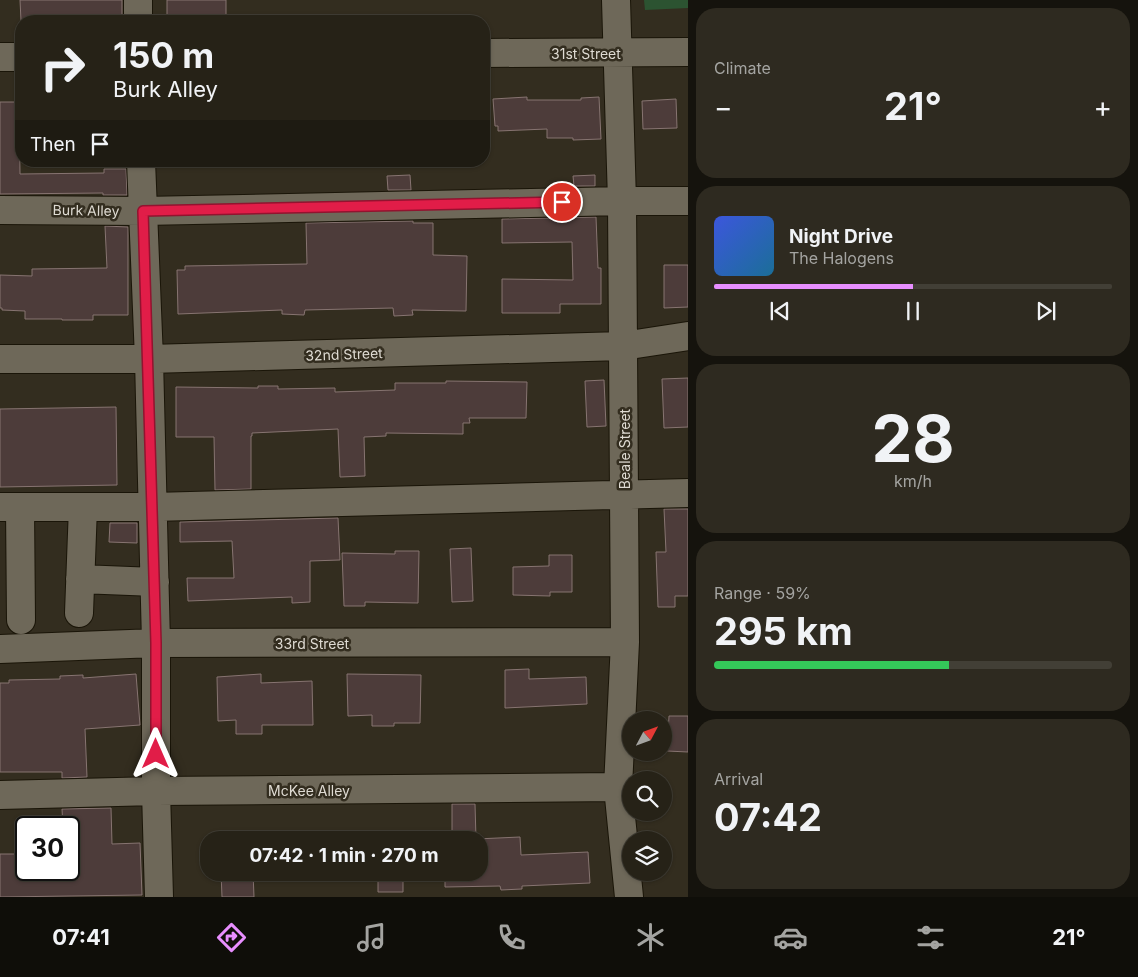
<!DOCTYPE html>
<html lang="en">
<head>
<meta charset="utf-8">
<style>
  body { margin:0; font-family:Inter,sans-serif; background:#2e2a20; color:#f1f3f6; height:100vh; display:flex; flex-direction:column; font-size:19px; white-space:nowrap }
  * { box-sizing:border-box; margin:0 }
  p { font-size:16px; color:#a4a4a1 }
  .icon { flex:none; width:28px; height:28px; fill:none; stroke:currentColor; stroke-width:2; stroke-linecap:round; stroke-linejoin:round }
  .map { position:relative; flex:1; overflow:hidden }
  .drawer { display:flex; flex-direction:column; gap:8px; padding:8px; background:#15130d; width:450px }
  .drawer>* { flex:none }
  .hud { position:absolute; left:15px; top:15px; width:475px; height:152px; border-radius:20px; box-shadow:0 1px 4px #0004,0 0 0 1px #423f36; background:#262217; color:#f1f3f6; overflow:hidden }
  .needle { width:32px; rotate:49deg }
  .fabs { position:absolute; left:622px; top:711px; display:grid; gap:10px }
  .fabs a { display:grid; place-items:center; width:50px; height:50px; border-radius:50%; background:#262217; box-shadow:0 1px 4px #0004,0 0 0 1px #423f36; font-size:25px }
  .speed { position:absolute; left:15px; top:816px; display:flex; gap:10px; font-size:25px; font-weight:700; text-align:center }
  .speed>* { display:grid; place-content:center; width:65px; height:65px; border-radius:50%; background:#262217; box-shadow:0 1px 4px #0004,0 0 0 1px #423f36; line-height:1 }
  .speed .limit { border:2px solid #111; border-radius:8px; background:#fff; color:#111 }
  .pin { position:absolute; display:grid; place-items:center; width:42px; height:42px; color:#fff; margin:-21px; border:2px solid #fff; border-radius:50%; box-shadow:0 1px 5px #0007 }
  .me { position:absolute; width:55px; margin:-28px; rotate:0deg; stroke-linejoin:round; filter:drop-shadow(0 0 4px #0008) }
  .turn { display:flex; align-items:center; gap:18px; height:105px; padding:0 15px; font-size:22px }
  .turn .icon { width:65px; height:65px; stroke-width:2.5 }
  .turn b { display:block; font-size:35px; line-height:42px }
  .then { display:flex; align-items:center; height:48px; padding:0 15px; background:#0003; gap:10px; font-size:19px }
  .big { font-size:38px; font-weight:700; line-height:1.1 }
  .drawer .tile { flex:1; display:flex; flex-direction:column; justify-content:center; gap:8px; min-width:0; padding:0 18px; border-radius:20px; background:#2e2a20 }
  .drawer .dial { align-items:center; gap:0 }
  .dial b { font-size:65px; line-height:1 }
  .song { display:flex; align-items:center; gap:15px }
  .cover { width:60px; height:60px; border-radius:8px; background:linear-gradient(135deg,hsl(230 70% 55%),hsl(200 70% 35%)) }
  .played { height:5px; border-radius:2px; background:linear-gradient(90deg,#e88eff 50%,#423f36 50%) }
  .keys { display:flex; justify-content:space-around; direction:ltr }
  .heat { display:flex; justify-content:space-between; align-items:center; font-size:28px; direction:ltr }
  .charge { height:8px; border-radius:4px; background:linear-gradient(90deg,#34c759 59%,#423f36 0) }
  .trip { position:absolute; left:200px; top:831px; width:288px; height:50px; border-radius:20px; background:#262217; box-shadow:0 1px 4px #0004,0 0 0 1px #423f36; font-weight:700; line-height:50px; text-align:center }
  .tab-bar { display:flex; height:80px; justify-content:space-around; align-items:center; background:#0f0e09; color:#a4a4a1 }
  .tab-bar .icon { width:35px; height:35px }
  .tab-bar .selected { color:#e88eff }
  .tab-bar b { font-size:22px; color:#f1f3f6 }
  main { display:flex; flex:1; min-height:0 }
  .map>svg:first-child { display:block }
</style>
</head>
<body>
<main>
<div class="map">
<svg width="688" height="897" viewBox="0 0 688 897">
  <rect width="100%" height="100%" fill="#332d1f"/>
  <path fill="#2c5331" d="M644 0H688V8L645 10Z"/>
  <path fill="#4d3c3a" stroke="#877471" d="M20 0H122V18L45 19V21H21Z
    M167 0H226V17H201L202 21H184V18H167Z
    M527 97V100H581V98L599 97 601 139 573 140V138H547V129L498 131V126H495L493 99Z
    M676 99 677 128 643 129 642 101Z
    M0 102H19L20 174 104 173V169H126L127 195H103V193L0 194Z
    M410 175 411 190H388L387 176Z
    M595 175V186H574L573 176Z
    M596 217 598 268H601V304H560V313H502V279L573 280 572 242 502 243V219Z
    M413 221V223H433V255L467 256 466 311 412 310 413 315 394 316 393 308 305 310 304 315 282 314V310L178 314 177 270H185V266L307 264 306 223Z
    M105 226 128 227V315H93V320H62V319H25V311L2 310V308H0V275L32 276V269L107 268Z
    M664 265H688V307L664 308Z
    M688 378V427L664 428 662 379Z
    M604 380 606 426 587 427 585 381Z
    M446 381 527 382 526 418H469L470 423H463V434L386 433V436L364 437 365 476 340 477 338 429 252 433V436H251V489L215 490 214 437H176V387L258 388V386H278V389L335 388V392L395 390V383H446Z
    M116 407 117 485 0 487V409Z
    M664 509H688V596H675V607H658L656 552H666Z
    M338 518 340 560 310 561V602L292 603V597L188 601 187 578H234L232 541 180 542V522Z
    M110 523H137V543L109 542Z
    M471 548 473 601 452 602 450 549Z
    M395 551H419L418 603 365 602V606H344L342 553 395 554Z
    M549 555H572V592H550V596L513 595V567L549 566Z
    M529 669V679L586 677 587 704 505 708V670Z
    M136 674 140 725 85 729 87 777 62 778V772H0V683H9V680L60 679V676L83 675V678Z
    M261 674V683L312 681 313 725H262V734H236V720L218 721 217 677Z
    M347 674 421 675 420 723H394V726H372V715L348 716Z
    M669 716H688V752L667 751Z
    M452 804H475L476 839 520 837 521 855 588 852 590 883 522 886V889L501 890 500 886 445 887V872H479V840H444V835H452Z
    M111 808 112 844 140 843 142 895 0 897V854H26V870H69V827H63L62 809Z
    M221 872H253L254 897H222Z
    M378 872H403V892H378Z"/>
  <g fill="none" stroke-linecap="round" stroke-linejoin="round">
    <g stroke="#1a1508" stroke-width="30">
      <path id="minor" d="M616 0 622 201 625 642 618 787 629 897
        M138 21V0
        M484 53 688 52
        M0 57H21
        M141 161 149 359 156 643V791L159 897
        M0 210 143 211 622 201H688
        M0 359H149L623 346 688 336
        M0 507H153L688 493
        M20 507 21 620
        M80 579 155 582
        M79 613 83 507
        M0 649 156 643 625 642
        M0 795 156 791 618 787"/>
    </g>
    <use href="#minor" stroke="#6e6859" stroke-width="28"/>
  </g>
  <g fill="none" stroke-linecap="round" stroke-linejoin="round">
    <g stroke="#92132f" stroke-width="12">
      <path id="route" d="M156 754V643L143 211 562 202"/>
    </g>
    <use href="#route" stroke="#e11d48" stroke-width="9"/>
  </g>
  <g text-anchor="middle" dominant-baseline="central" stroke-width="5" stroke-linejoin="round" paint-order="stroke">
    <g font-size="14" fill="#dfdbd3" stroke="#332d1f">
      <text x="586" y="53">31st Street</text>
      <text transform="translate(86 210) rotate(1)">Burk Alley</text>
      <text transform="translate(344 354) rotate(-2)">32nd Street</text>
      <text transform="translate(624 449) rotate(-90)">Beale Street</text>
      <text x="312" y="643">33rd Street</text>
      <text x="309" y="790">McKee Alley</text>
    </g>
  </g>
</svg>
<div class="fabs">
<a><svg class="needle" viewBox="-14 -14 28 28"><path d="M0-13l5 13h-10z" fill="#e53935"/><path d="M0 13l5-13h-10z" fill="#a4a4a1"/></svg></a>
<a><svg class="icon" aria-label="search" viewBox="0 0 24 24"><circle cx="10" cy="10" r="6"/><path d="M15 15l6 6"/></svg></a>
<a><svg class="icon" aria-label="layers" viewBox="0 0 24 24"><path d="M12 4l9 5-9 5-9-5zM3 14l9 5 9-5"/></svg></a>
</div>
<div class="speed"><div class="limit">30</div></div>
<div class="pin" style="left:562px;top:202px;background:#d93025"><svg class="icon" aria-label="arrive" viewBox="0 0 24 24"><path d="M6 21V4h12l-3 4 3 4H6"/></svg></div>
<svg class="me" style="left:156px;top:754px" viewBox="-20 -20 40 40"><path d="M0-17L14 15 0 8-14 15z" fill="#e11d48" stroke="#fff" stroke-width="4"/></svg>
<div class="trip">07:42 · 1 min · 270 m</div>
<div class="hud">
<div class="turn"><svg class="icon" aria-label="right" viewBox="0 0 24 24"><path d="M7 20v-9h11M14 6l5 5-5 5"/></svg><div><b>150 m</b>Burk Alley</div></div>
<div class="then">Then<svg class="icon" aria-label="arrive" viewBox="0 0 24 24"><path d="M6 21V4h12l-3 4 3 4H6"/></svg></div>
</div>
</div>
<section class="drawer">
<div class="tile"><p>Climate</p>
<div class="heat"><a>−</a><b class="big">21°</b><a>+</a></div>
</div>
<div class="tile">
<div class="song"><i class="cover"></i><div><b>Night Drive</b><p>The Halogens</p></div></div>
<div class="played"></div>
<div class="keys"><svg class="icon" aria-label="previous" viewBox="0 0 24 24"><path d="M18 5L8 12l10 7zM5 5v14"/></svg><svg class="icon" aria-label="pause" viewBox="0 0 24 24"><path d="M8 5v14M16 5v14"/></svg><svg class="icon" aria-label="next" viewBox="0 0 24 24"><path d="M6 5l10 7-10 7zM19 5v14"/></svg></div>
</div>
<div class="tile dial"><b>28</b><p>km/h</p></div>
<div class="tile"><p>Range · 59%</p><b class="big">295 km</b><div class="charge"></div></div>
<div class="tile"><p>Arrival</p><b class="big">07:42</b></div>
</section>
</main>
<nav class="tab-bar">
<b>07:41</b>
<svg class="icon selected" aria-label="directions" viewBox="0 0 24 24"><path d="M12 3l9 9-9 9-9-9zM9 14v-3h6M13 9l2 2-2 2"/></svg>
<svg class="icon" aria-label="music" viewBox="0 0 24 24"><path d="M9 18V5l10-2v13"/><circle cx="6" cy="18" r="3"/><circle cx="16" cy="16" r="3"/></svg>
<svg class="icon" aria-label="phone" viewBox="0 0 24 24"><path d="M5 4h4l2 5-3 2q2 4 5 5l2-3 5 2v4C11 20 4 13 5 4z"/></svg>
<svg class="icon" aria-label="climate" viewBox="0 0 24 24"><path d="M12 3v18M4 7l16 10M4 17L20 7"/></svg>
<svg class="icon" aria-label="car" viewBox="0 0 24 24"><path d="M5 17H2v-5l4-1 3-4h7l3 4 3 1v5h-3M9 17h6M6 11h13"/><circle cx="7" cy="17" r="2"/><circle cx="17" cy="17" r="2"/></svg>
<svg class="icon" aria-label="filters" viewBox="0 0 24 24"><path d="M4 7h16M4 17h16"/><circle cx="9" cy="7" r="2"/><circle cx="15" cy="17" r="2"/></svg>
<b>21°</b>
</nav>
</body>
</html>
